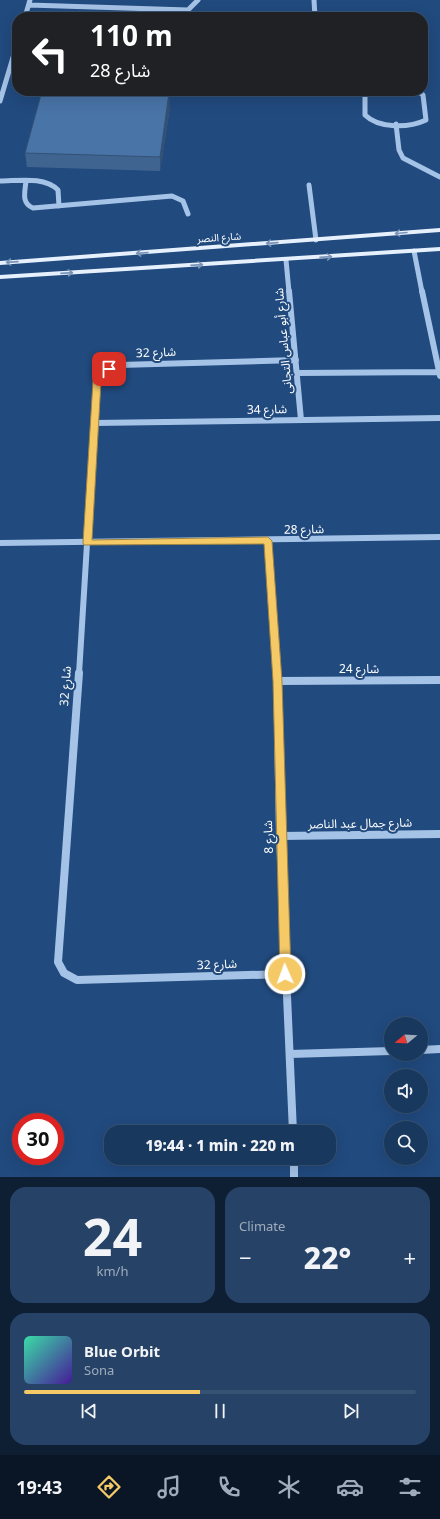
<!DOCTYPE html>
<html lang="en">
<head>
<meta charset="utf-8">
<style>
  body { margin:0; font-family:"Noto Sans","Noto Sans Arabic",sans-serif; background:#264367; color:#f1f3f6; height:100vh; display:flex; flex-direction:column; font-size:15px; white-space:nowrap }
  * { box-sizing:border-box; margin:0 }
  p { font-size:13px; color:#9facbc }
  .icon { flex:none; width:22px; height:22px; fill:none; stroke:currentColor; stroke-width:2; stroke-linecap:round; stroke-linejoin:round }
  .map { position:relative; height:1177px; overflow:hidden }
  .drawer { display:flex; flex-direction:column; gap:10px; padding:10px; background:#0e1f34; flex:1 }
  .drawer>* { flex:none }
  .guide { position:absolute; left:12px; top:12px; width:416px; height:84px; border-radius:16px; box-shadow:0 4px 16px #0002,0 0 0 1px #375273; background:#202124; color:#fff; overflow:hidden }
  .needle { width:26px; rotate:252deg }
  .controls { position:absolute; left:384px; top:1017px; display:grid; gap:8px }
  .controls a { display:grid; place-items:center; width:44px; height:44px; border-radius:50%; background:#19385e; box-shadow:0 4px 16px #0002,0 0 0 1px #375273; font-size:20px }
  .speed { position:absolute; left:12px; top:1113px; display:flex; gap:8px; font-size:20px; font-weight:700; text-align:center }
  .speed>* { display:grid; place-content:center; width:52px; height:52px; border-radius:50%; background:#19385e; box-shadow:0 4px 16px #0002,0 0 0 1px #375273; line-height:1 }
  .speed .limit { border:6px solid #d22; background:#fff; color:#111 }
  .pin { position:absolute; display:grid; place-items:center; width:34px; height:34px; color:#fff; margin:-17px; border-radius:8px; box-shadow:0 2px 6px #0006 }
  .me { position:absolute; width:44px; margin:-22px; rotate:358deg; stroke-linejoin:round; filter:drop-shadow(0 0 3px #0008) }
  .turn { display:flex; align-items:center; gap:14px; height:84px; padding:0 12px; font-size:18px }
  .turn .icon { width:52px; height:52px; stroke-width:2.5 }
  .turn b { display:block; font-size:28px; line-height:34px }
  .big { font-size:30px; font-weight:800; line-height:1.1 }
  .drawer .widget { flex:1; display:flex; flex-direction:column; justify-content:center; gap:6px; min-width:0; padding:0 14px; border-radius:16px; background:#264367 }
  .drawer .dial { align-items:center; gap:0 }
  .dial b { font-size:52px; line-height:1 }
  .song { display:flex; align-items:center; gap:12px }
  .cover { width:48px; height:48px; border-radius:6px; background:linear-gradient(135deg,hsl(160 70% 55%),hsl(260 70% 35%)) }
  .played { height:4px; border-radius:2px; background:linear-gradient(90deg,#f4c966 45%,#375273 45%) }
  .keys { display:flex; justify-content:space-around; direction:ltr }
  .heat { display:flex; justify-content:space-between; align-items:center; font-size:22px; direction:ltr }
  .drawer .tiles { flex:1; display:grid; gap:10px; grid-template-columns:1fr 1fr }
  .widget:last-child { grid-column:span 2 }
  .trip { position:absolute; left:104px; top:1125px; width:232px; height:40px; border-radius:16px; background:#19385e; box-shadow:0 4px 16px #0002,0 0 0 1px #375273; font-weight:800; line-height:40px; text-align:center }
  .tabs { display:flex; height:64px; justify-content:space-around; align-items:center; background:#0a1626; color:#9facbc }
  .tabs .icon { width:28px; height:28px }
  .tabs .selected { color:#f4c966 }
  .tabs b { font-size:18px; color:#f1f3f6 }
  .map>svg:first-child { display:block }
</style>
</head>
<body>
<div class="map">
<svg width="440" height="1177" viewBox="0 0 440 1177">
  <rect width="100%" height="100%" fill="#214a7e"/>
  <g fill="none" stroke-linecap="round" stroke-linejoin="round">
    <path stroke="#a5c3e7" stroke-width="5" d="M314 0 315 17
      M29 5 188 10
      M25 17 30 0
      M185 17 188 10 198 0
      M365 91V115C379 129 409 128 426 120L423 95 418 91
      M0 101 17 44
      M396 124 399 150 403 158 440 177
      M0 181C18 181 44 176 58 190L59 206
      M26 181C25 192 21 203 33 208L172 196 183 201 188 214
      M309 185 316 240
      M414 251 422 292
      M286 260 289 292"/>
    <path stroke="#a5c3e7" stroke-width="6" d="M289 291 301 420
      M422 291 440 376
      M297 373 439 372
      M94 423 440 418
      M268 541 278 674
      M0 543 440 537
      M79 674 97 381 101 374 119 365 296 360"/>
    <path stroke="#a5c3e7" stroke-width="8" d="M79 673 58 962 64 973 77 980 285 974
      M277 673 280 836 293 1132
      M278 681 440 680
      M280 836 440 834
      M421 1050 440 1049
      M290 1054 391 1051
      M294 1158V1177"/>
    <path fill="#e7f0fd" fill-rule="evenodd" d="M440 228V232L0 265V261Z
      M440 247V251L0 279V275Z"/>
  </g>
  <path fill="#3f6490" d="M170 107 160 171 27 167 25 153Z"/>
  <path fill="#335175" d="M169 93 170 107 160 171V157Z"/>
  <path fill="#4974a7" stroke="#335175" d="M42 91H110L169 93 160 157 25 153Z"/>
  <defs><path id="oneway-shaft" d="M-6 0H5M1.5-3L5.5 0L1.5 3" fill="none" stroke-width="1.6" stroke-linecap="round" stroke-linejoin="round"/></defs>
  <g stroke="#7a95b7">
    <use href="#oneway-shaft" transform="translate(401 233) rotate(175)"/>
    <use href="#oneway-shaft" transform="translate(272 243) rotate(176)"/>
    <use href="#oneway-shaft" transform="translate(142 253) rotate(176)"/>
    <use href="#oneway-shaft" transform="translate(326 257) rotate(-4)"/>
    <use href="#oneway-shaft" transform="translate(12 262) rotate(176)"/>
    <use href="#oneway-shaft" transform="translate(197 265) rotate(-4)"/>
    <use href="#oneway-shaft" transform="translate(67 273) rotate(-4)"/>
  </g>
  <path fill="#f4c966" stroke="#9f8342" d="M109 366 113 369 101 381 92 540 268 537 272 541 282 681 291 974 289 978 285 980 281 978 280 974 273 681 264 544 84 545 83 543 93 381 99 372Z"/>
  <g text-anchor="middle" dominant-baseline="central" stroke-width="4" stroke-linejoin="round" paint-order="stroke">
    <g font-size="10" fill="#fff" stroke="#214a7e">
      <text transform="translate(219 237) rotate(-4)">شارع النصر</text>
    </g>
    <g font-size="12" fill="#fff" stroke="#214a7e">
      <text transform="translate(283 341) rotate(-95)">شارع أبو عباس التجانى</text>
      <text transform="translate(156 352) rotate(-2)">شارع 32</text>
      <text transform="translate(267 409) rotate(-1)">شارع 34</text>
      <text transform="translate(304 529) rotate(-1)">شارع 28</text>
      <text x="359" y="668">شارع 24</text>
      <text transform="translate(65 686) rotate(-86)">شارع 32</text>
      <text transform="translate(360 823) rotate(-1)">شارع جمال عبد الناصر</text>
      <text transform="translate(268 837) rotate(-92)">شارع 8</text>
      <text transform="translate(217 964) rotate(-2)">شارع 32</text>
    </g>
  </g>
</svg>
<div class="controls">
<a><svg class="needle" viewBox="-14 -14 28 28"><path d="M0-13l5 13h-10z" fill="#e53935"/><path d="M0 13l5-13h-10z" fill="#9facbc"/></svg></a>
<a><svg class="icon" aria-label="sound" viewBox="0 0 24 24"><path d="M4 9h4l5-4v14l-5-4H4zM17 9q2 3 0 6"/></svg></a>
<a><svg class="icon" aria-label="search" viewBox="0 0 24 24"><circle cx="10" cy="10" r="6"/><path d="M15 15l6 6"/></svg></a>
</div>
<div class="speed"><div class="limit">30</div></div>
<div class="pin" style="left:109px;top:369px;background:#d93025"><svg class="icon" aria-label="arrive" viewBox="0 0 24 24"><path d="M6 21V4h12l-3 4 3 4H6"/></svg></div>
<svg class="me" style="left:285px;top:974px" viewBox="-20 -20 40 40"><circle r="17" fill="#f4c966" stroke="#fff" stroke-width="3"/><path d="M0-11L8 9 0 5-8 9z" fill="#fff"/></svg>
<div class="trip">19:44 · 1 min · 220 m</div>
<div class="guide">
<div class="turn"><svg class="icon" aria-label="left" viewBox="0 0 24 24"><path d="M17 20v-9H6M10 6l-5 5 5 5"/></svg><div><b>110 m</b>شارع 28</div></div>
</div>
</div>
<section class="drawer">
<div class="tiles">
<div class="widget dial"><b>24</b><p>km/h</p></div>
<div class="widget"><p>Climate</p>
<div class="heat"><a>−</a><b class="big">22°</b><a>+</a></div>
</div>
<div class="widget">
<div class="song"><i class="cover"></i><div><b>Blue Orbit</b><p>Sona</p></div></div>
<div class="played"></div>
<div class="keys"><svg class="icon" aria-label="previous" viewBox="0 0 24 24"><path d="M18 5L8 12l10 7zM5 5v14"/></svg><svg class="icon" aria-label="pause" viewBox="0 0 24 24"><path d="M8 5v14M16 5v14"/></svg><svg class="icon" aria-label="next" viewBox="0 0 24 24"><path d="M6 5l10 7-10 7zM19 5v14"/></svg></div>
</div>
</div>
</section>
<nav class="tabs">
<b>19:43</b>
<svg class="icon selected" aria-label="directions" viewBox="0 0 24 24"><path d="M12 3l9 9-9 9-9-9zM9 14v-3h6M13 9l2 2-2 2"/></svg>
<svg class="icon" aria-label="music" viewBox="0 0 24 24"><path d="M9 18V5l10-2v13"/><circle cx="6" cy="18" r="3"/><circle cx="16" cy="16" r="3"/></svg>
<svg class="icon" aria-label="phone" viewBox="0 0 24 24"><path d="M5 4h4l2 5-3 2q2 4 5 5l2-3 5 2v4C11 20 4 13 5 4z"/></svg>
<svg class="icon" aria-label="climate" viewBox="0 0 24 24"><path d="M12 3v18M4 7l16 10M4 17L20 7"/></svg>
<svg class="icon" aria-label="car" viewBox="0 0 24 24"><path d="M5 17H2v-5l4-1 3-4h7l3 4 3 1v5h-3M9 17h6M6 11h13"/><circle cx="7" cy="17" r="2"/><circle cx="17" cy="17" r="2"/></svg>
<svg class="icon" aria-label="filters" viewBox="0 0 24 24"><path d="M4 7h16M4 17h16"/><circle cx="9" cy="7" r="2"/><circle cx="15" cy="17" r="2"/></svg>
</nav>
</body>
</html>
